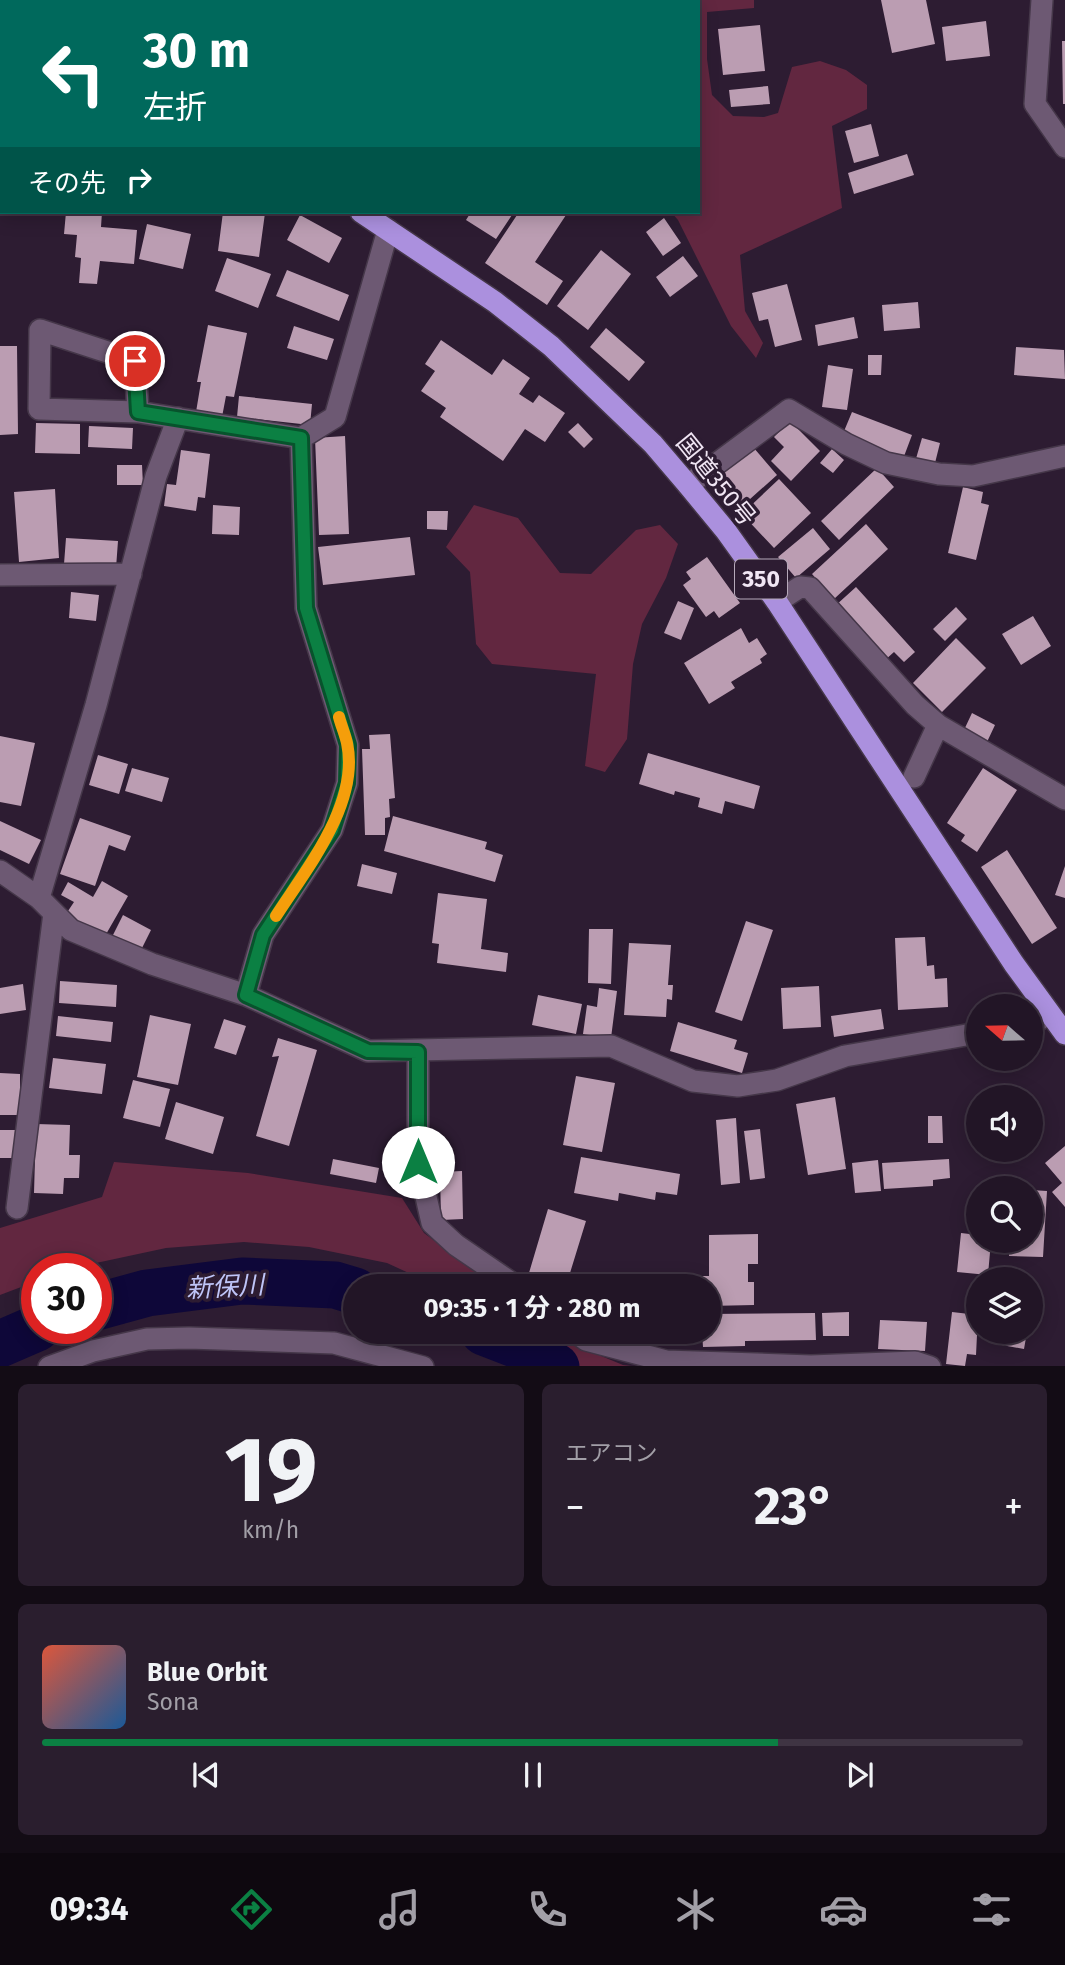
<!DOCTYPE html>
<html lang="ja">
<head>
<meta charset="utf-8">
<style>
  body { margin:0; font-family:"Fira Sans","Noto Sans JP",sans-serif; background:#2a1e2e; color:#f1f3f6; height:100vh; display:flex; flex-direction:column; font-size:26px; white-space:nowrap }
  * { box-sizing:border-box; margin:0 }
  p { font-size:23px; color:#a29fa7 }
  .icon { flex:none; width:38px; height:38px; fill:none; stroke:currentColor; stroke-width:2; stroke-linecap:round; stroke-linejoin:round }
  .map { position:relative; height:1366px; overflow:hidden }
  .sheet { display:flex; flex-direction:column; gap:18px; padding:18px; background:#130c15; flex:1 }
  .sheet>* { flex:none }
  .banner { position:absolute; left:0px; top:0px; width:700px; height:214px; box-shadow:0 4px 18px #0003,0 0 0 2px #3f3443; background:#00695c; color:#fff; overflow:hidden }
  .needle { width:46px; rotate:290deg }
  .fabs { position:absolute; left:966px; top:994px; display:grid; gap:14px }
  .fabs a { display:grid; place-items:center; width:77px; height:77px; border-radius:50%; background:#221526; box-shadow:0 4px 18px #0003,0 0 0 2px #3f3443; font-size:35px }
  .speed { position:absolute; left:21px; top:1253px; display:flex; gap:14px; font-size:35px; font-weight:700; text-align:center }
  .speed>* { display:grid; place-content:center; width:91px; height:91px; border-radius:50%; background:#221526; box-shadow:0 4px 18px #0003,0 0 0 2px #3f3443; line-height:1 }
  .speed .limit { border:10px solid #d22; background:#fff; color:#111 }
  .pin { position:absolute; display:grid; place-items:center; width:60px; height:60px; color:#fff; margin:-30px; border:4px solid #fff; border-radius:50%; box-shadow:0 2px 7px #0007 }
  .me { position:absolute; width:77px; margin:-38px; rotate:0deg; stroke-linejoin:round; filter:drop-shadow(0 0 5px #0008) }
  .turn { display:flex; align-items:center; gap:24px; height:147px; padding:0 28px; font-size:32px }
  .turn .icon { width:91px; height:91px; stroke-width:2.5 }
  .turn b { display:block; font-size:49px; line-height:60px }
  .then { display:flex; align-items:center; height:66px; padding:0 28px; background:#0003; gap:14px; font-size:26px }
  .big { font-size:52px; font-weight:700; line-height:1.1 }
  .sheet .tile { flex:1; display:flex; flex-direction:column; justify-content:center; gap:10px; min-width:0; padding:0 24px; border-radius:10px; background:#2a1e2e }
  .sheet .dial { align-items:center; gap:0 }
  .dial b { font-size:91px; line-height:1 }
  .song { display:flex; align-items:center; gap:21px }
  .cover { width:84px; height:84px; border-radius:10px; background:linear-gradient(135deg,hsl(10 70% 55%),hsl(210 70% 35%)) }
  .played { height:7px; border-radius:4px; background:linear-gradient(90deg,#0b8043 75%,#3f3443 75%) }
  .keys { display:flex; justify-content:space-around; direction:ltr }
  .heat { display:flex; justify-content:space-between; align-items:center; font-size:38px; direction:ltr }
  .sheet .tiles { flex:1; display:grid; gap:18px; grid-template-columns:1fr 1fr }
  .tile:last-child { grid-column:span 2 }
  .trip { position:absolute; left:343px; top:1274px; width:378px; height:70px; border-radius:35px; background:#221526; box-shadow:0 4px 18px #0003,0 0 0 2px #3f3443; font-weight:700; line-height:70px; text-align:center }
  .tab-bar { display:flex; height:112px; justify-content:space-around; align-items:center; background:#0e080f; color:#a29fa7 }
  .tab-bar .icon { width:49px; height:49px }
  .tab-bar .selected { color:#0b8043 }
  .tab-bar b { font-size:32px; color:#f1f3f6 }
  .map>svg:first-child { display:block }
</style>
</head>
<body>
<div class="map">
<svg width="1065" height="1367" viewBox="0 0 1065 1367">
  <rect width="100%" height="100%" fill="#2d1c32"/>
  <path fill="#622740" d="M680 0H754V8L707 12V59L712 95 733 116 764 117 778 113 792 67 820 61 846 70 867 85V109L832 126 842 208 740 255 745 311 763 343 756 358 731 326 678 220 671 212H698V2H680Z
    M474 505 518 518 560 573 591 574 636 530 660 525 678 544 666 578 642 624 633 664 627 739 605 772 585 766 596 674 492 664 476 644 470 572 446 547Z
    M114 1162 248 1173 402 1198 424 1233 495 1286H437L387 1263 309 1247 244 1242 166 1248 68 1269H37V1281L0 1295V1228L102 1197Z
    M518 1332H557L577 1346 623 1365 631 1366H574Z"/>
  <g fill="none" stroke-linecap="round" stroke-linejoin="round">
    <path stroke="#0e0739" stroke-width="47" d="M96 1307 147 1293 242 1281 335 1285 355 1291
      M484 1332 525 1348 556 1367
      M0 1344 37 1328"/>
  </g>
  <path fill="#bb9db2" d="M881 0H926L935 44 892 53Z
    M986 21 990 56 946 61 942 27Z
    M760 25 765 71 723 75 718 29Z
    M1062 41H1065V104H1063Z
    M768 86 770 104 731 107 729 90Z
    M871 124 879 156 854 163 845 131Z
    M907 154 914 175 854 194 848 173Z
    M66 212H102L101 227 137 230 134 264 100 261 97 284 79 283 81 258 75 257 77 235 64 234Z
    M223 212 265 213 259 257 218 251Z
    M471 212H514L496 239 466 220Z
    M519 212H568L535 262 563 281 547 305 485 263Z
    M300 215 342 238 329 263 287 240Z
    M664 218 681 243 663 256 646 232Z
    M147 224 191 234 183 269 139 259Z
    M601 250 631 274 588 330 557 306Z
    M683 256 698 276 670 297 656 277Z
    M227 258 271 274 258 308 215 291Z
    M287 270 349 295 339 321 276 296Z
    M787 284 802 340 775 347 768 319 759 321 752 293Z
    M918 302 920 328 884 331 882 305Z
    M854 317 858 338 818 346 815 325Z
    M208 325 247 333 234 397 226 396 222 417 196 412 201 382H197Z
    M294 326 334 339 327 360 287 348Z
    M606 328 645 362 629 381 590 347Z
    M441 340 492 375 503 359 530 378 519 394 533 403 539 395 565 413 545 442 525 429 503 461 440 417 446 408 421 391 435 371 425 364Z
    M0 346H17L18 434 0 435Z
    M1016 347 1064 350 1065 379 1014 375Z
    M868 355H882L881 375H868Z
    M828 365 853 369 847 410 822 407Z
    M239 396 312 404 310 425 237 417Z
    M852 412 912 435 903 459 842 436Z
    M790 421 820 451 791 481 771 461 784 447 774 437Z
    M36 423 80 424V454L35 453Z
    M578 423 593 439 584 448 568 432Z
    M89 426 133 428 132 449 88 447Z
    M345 436 349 534 319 535 315 438Z
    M922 438 940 443 934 467 915 462Z
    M753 447 777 475 740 508 715 481Z
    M832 449 844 460 833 473 820 463Z
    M181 450 210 454 205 498 198 497 196 511 164 506 167 484 176 485Z
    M117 465H142L143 485H117Z
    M877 468 894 487 839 540 821 521Z
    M779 479 811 513 774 548 742 514Z
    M963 487 983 492 981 503 989 505 976 560 948 553Z
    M55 489 59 558 19 562 14 492Z
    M213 505 240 507 239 535 212 534Z
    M427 511H448L447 530 427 529Z
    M866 524 888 549 834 599 812 574Z
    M813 528 830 549 796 578 778 557Z
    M410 537 415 575 323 585 318 547Z
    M66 538 118 541 116 568 64 564Z
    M707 557 740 603 719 618 714 611 706 617 683 585 691 579 686 572Z
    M856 587 915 652 904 662 894 652 884 661 835 606Z
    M71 592 99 595 96 621 69 618Z
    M678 601 694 608 681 640 664 633Z
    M956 607 967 619 945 641 933 629Z
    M1033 616 1051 646 1021 665 1002 634Z
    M741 628 749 643 757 638 767 654 760 659 762 663 731 682 735 688 709 704 684 663Z
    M956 638 986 668 942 712 913 683Z
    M972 713 995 725 987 742 964 730Z
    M390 734 395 798 389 799 390 817 385 818V835H365L362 749H370L369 735Z
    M0 736 35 743 21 806 0 802Z
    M648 753 760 786 754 809 725 801 722 814 698 807 700 798 675 791 674 795 639 784Z
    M98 755 128 764 119 794 89 785Z
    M132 768 169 778 162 802 125 791Z
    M983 768 1017 790 977 852 961 841 965 835 947 823Z
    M393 816 487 842 485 849 503 855 495 882 384 851Z
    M80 818 131 836 125 851 109 845 95 886 60 874Z
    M0 821 41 840 29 864 0 850Z
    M1007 850 1057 928 1032 944 981 867Z
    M362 864 397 873 392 894 357 886Z
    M1065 866V898L1055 895Z
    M102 881 128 896 105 936 66 914 74 902 61 895 68 882 93 897Z
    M438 893 487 899 481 949 508 953 506 972 437 963 439 944 432 943Z
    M123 915 151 930 140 952 112 937Z
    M746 921 773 930 742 1021 715 1012Z
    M589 929H613L611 984 588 983Z
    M925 937 927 966 934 965 935 979 947 978 948 1007 898 1010 895 938Z
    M629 943 671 945 668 985H673L672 1000 667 999 666 1017 624 1015Z
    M60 981 117 985 116 1007 59 1003Z
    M23 984 26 1010 0 1014V988Z
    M819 986 821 1027 783 1029 781 988Z
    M599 988 617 991 611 1038 583 1034 587 1005 597 1007Z
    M538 995 582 1004 576 1034 532 1025Z
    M881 1009 884 1029 834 1037 831 1016Z
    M150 1015 191 1024 178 1085 137 1077Z
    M58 1016 113 1022 111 1042 56 1036Z
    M224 1019 246 1026 236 1055 214 1048Z
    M678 1022 737 1040 734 1049 748 1053 742 1073 670 1051Z
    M278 1038 317 1050 289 1146 256 1136 279 1056 272 1057Z
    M53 1058 106 1064 102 1094 49 1088Z
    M0 1073 20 1074V1115H0Z
    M576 1076 615 1083 602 1152 563 1145Z
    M133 1080 170 1089 160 1127 123 1118Z
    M835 1097 846 1169 808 1175 796 1104Z
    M176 1102 224 1117 213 1154 165 1139Z
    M928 1116H942L943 1143H928Z
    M736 1118 740 1183 721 1185 716 1120Z
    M36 1124 70 1125 69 1155H80L79 1178H64L63 1194 34 1193Z
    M760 1129 765 1178 750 1180 744 1131Z
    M0 1130H15L14 1158H0Z
    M1065 1146V1207L1052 1192 1062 1183 1045 1163Z
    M581 1157 680 1174 677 1195 656 1192 655 1200 619 1193 618 1201 574 1193Z
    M333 1159 379 1168 376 1183 330 1174Z
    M949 1159 950 1178 933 1180V1186L884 1189 882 1163Z
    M878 1160 881 1191 855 1193 852 1163Z
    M462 1171 463 1219 441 1220 440 1172Z
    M1031 1190 1047 1191 1043 1257 1009 1256 1010 1241H1031Z
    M548 1209 586 1221 566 1286H538L526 1283Z
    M961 1233 978 1235V1241H991L988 1275 957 1272Z
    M758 1234V1264H748V1282H754V1305L709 1306V1286H701V1276H709V1235Z
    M578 1277 604 1286H575Z
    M849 1312V1336H823L822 1313Z
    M952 1312 978 1315 976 1355 967 1354 965 1366 946 1364Z
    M815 1313 816 1340 745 1341V1346L703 1347 702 1332H709V1314Z
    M880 1320 927 1322 925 1351 878 1349Z
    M993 1332H1027L1024 1349 991 1343Z"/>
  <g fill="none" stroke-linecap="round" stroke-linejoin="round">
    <g stroke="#453749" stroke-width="24">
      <path id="street" d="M259 0V2
        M1042 0 1035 104 1065 147
        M300 2 311 0
        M138 412 135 361 40 330 39 409 138 412 301 438
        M688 485 789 410 846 444 886 463 939 474 973 476 1065 456
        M0 575 131 574
        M777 602 800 587 810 588 915 705 938 725 1065 799
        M914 777 938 725
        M0 871 39 898 71 930 152 964 246 995 368 1051 611 1046 693 1081 738 1086 777 1080 845 1056 978 1033
        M39 898 96 705 156 476 178 418
        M246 995 263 935 332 830 347 783 348 745 306 608 301 438 335 417 388 230
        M1031 1025 1048 1014
        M418 1052V1162L432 1223 456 1245 516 1286
        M17 1208 54 913
        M575 1332 586 1340 666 1361 811 1366 915 1362 930 1367
        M49 1367 93 1351 147 1339 189 1338 334 1343 423 1367"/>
    </g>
    <g stroke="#453749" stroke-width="24">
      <path id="highway" d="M56 0 58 2
        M361 212 495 302 551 346 653 444 688 485 726 531 777 602 1014 964 1065 1034"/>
    </g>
    <use href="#street" stroke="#6d5973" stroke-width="21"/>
    <use href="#highway" stroke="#ab90de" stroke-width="21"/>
  </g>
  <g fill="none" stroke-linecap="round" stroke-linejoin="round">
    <g stroke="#07532c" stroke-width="18">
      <path id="route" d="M135 361 138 412 301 438 306 608 348 745 347 783 332 830 263 935 246 995 368 1051 418 1052V1162"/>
    </g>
    <use href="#route" stroke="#0b8043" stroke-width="12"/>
    <path stroke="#f59e0b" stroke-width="12" d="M276 916C307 868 360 803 347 743 345 734 341 725 339 717"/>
  </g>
  <g text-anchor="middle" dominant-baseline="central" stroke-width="7" stroke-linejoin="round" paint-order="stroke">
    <rect fill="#2d1c32" stroke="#b6a9ba" stroke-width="2" x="735" y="559.5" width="52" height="39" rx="5"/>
    <g font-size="23" font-weight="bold" fill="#f1e6f4">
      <text x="761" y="579">350</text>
    </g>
    <g font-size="24" fill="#f1e6f4" stroke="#2d1c32">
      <text transform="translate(716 480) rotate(51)">国道350号</text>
    </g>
    <g font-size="26" font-style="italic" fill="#bfc5f8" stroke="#2d1c32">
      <text transform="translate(225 1287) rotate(-3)">新保川</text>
    </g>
  </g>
</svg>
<div class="fabs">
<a><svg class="needle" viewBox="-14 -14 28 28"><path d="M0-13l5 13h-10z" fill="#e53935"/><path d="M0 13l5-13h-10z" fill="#a29fa7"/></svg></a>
<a><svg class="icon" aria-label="sound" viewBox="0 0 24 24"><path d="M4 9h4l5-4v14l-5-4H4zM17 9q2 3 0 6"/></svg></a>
<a><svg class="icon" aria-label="search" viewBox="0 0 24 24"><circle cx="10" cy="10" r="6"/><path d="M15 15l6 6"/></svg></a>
<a><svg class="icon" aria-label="layers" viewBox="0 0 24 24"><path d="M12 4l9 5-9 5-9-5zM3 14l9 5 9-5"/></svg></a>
</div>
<div class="speed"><div class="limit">30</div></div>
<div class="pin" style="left:135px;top:361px;background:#d93025"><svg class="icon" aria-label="arrive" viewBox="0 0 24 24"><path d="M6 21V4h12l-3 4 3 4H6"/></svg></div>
<svg class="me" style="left:418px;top:1162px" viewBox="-20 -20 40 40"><circle r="19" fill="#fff"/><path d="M0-13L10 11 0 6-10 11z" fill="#0b8043"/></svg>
<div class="trip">09:35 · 1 分 · 280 m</div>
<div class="banner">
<div class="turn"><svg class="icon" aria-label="left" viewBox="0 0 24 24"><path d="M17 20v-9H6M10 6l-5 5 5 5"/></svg><div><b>30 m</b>左折</div></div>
<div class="then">その先<svg class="icon" aria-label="right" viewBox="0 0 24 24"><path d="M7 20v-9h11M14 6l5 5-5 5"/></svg></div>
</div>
</div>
<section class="sheet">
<div class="tiles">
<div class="tile dial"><b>19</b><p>km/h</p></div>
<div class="tile"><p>エアコン</p>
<div class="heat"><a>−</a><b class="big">23°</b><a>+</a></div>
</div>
<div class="tile">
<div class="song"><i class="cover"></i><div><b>Blue Orbit</b><p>Sona</p></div></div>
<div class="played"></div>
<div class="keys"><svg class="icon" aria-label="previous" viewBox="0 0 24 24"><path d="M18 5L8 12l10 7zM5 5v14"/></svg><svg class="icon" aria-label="pause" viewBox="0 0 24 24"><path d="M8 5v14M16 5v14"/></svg><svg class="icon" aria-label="next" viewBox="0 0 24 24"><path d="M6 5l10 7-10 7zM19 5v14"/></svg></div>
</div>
</div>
</section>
<nav class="tab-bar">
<b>09:34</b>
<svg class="icon selected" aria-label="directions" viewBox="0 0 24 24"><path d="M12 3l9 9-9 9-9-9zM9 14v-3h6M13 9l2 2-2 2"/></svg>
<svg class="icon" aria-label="music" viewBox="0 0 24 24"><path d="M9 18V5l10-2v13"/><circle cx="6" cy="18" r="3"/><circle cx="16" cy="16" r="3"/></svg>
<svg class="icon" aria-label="phone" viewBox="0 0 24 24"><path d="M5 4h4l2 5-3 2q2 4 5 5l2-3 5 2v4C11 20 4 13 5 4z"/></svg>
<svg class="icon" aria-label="climate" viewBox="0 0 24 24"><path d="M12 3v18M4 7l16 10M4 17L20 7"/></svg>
<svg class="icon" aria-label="car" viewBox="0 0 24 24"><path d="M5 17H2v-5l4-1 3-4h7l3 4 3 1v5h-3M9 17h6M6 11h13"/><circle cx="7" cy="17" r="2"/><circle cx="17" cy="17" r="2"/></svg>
<svg class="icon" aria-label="filters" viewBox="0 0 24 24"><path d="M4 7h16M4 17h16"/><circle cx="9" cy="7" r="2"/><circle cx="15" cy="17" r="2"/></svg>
</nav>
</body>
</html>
